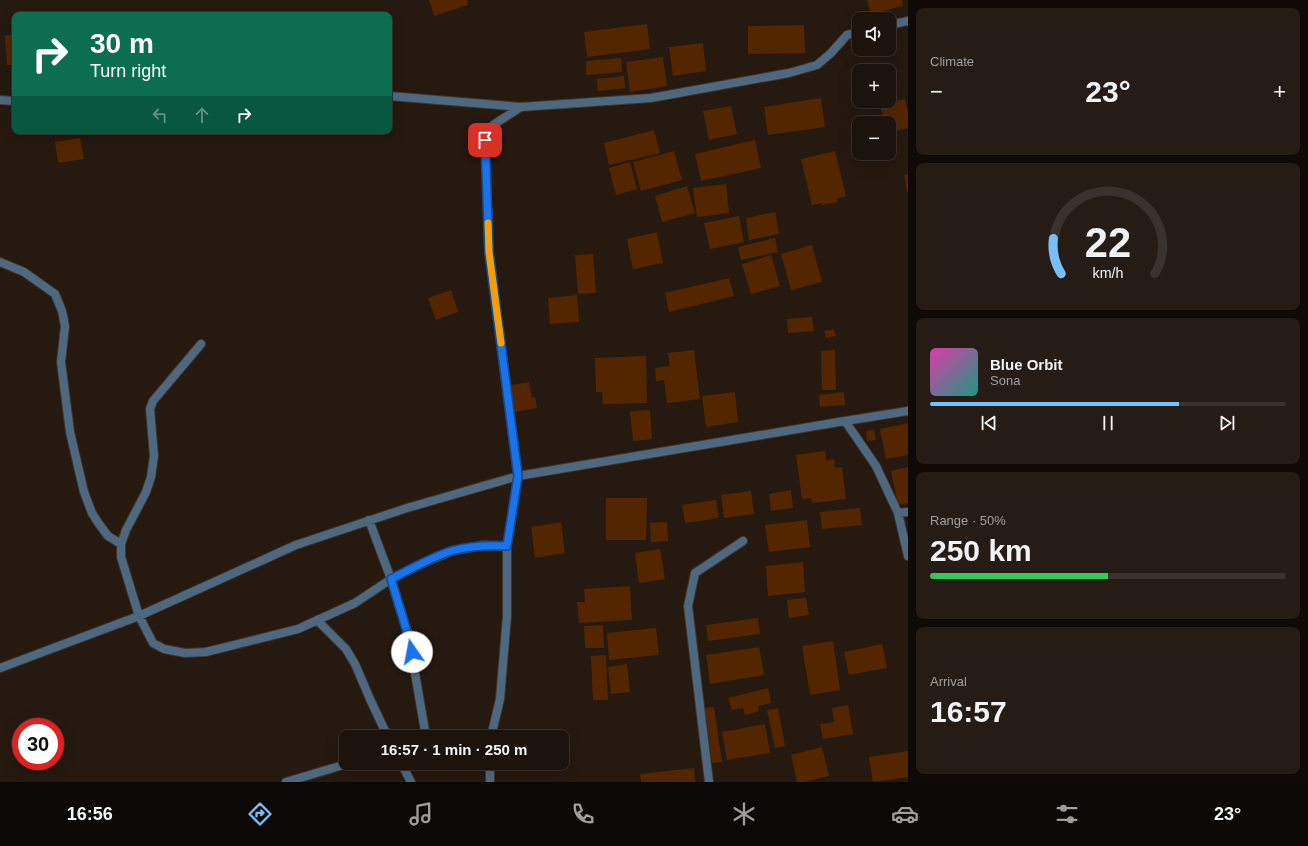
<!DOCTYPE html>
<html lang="en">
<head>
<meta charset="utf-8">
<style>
  body { margin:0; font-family:Arial,sans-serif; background:#251c15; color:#f1f3f6; height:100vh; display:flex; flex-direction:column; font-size:15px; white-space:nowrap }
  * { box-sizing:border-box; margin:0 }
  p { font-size:13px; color:#a09e9d }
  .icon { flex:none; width:22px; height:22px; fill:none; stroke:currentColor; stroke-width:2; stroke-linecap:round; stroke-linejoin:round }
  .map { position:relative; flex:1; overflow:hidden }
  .sheet { display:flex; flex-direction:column; gap:8px; padding:8px; background:#0f0a07; width:400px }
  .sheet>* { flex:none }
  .top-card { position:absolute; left:12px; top:12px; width:380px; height:122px; border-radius:8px; box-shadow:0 4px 16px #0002,0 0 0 1px #3a322d; background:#0b6e4f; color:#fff; overflow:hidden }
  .fabs { position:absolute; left:852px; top:12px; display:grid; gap:8px }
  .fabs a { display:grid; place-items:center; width:44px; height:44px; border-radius:8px; background:#1c130c; box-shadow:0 4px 16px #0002,0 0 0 1px #3a322d; font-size:20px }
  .speed { position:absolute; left:12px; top:718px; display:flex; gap:8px; font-size:20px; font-weight:700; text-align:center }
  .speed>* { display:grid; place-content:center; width:52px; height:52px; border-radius:50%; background:#1c130c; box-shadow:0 4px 16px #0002,0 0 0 1px #3a322d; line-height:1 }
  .speed .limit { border:6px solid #d22; background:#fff; color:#111 }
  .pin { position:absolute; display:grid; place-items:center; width:34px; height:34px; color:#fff; margin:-17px; border-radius:8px; box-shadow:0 2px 6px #0006 }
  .me { position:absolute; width:44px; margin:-22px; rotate:348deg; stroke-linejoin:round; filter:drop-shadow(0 0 3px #0008) }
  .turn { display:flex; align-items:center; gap:14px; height:84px; padding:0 12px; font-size:18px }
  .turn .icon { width:52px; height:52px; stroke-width:2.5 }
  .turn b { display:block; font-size:28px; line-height:34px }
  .lanes { display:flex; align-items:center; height:38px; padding:0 12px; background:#0003; justify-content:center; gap:20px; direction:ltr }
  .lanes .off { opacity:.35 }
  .big { font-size:30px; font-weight:700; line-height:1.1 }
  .sheet .card { flex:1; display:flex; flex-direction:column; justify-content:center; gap:6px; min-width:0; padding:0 14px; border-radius:8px; background:#251c15 }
  .sheet .dial { align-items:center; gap:0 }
  .dial svg { height:104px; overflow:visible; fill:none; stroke:#3a322d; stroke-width:7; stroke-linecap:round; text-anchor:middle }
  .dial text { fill:#f1f3f6; stroke:none }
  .song { display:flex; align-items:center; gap:12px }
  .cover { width:48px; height:48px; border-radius:6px; background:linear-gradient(135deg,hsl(320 70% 55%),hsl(170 70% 35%)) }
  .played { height:4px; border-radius:2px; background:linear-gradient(90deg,#78bff7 70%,#3a322d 70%) }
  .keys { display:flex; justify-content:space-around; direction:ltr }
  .heat { display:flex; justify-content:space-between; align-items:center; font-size:22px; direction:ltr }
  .charge { height:6px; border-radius:3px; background:linear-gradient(90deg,#34c759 50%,#3a322d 0) }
  .trip { position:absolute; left:339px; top:730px; width:230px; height:40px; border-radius:8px; background:#1c130c; box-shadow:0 4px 16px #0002,0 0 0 1px #3a322d; font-weight:700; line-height:40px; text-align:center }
  .tab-bar { display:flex; height:64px; justify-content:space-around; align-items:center; background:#0b0805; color:#a09e9d }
  .tab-bar .icon { width:28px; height:28px }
  .tab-bar .current { color:#78bff7 }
  .tab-bar b { font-size:18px; color:#f1f3f6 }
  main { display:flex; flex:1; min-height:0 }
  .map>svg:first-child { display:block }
</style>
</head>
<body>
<main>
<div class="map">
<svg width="908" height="782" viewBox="0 0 908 782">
  <rect width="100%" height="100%" fill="#251910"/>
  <path fill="#542600" d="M429 0H467L468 5 434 16Z
    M867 0H902L903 6 871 14Z
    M647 24 650 49 587 57 584 32Z
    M804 25 805 53 748 54V26Z
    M5 35H15V65H7Z
    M703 43 706 71 673 76 669 47Z
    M663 57 667 86 630 92 626 62Z
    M621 58 622 72 586 75V61Z
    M624 76 625 88 598 91 597 79Z
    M821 98 825 127 768 135 764 107Z
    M905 99 908 112V128L889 132V123H884L880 105Z
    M731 106 737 134 709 140 703 111Z
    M654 130 660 153 609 165 604 143Z
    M80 138 84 159 58 163 55 142Z
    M755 140 761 168 701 181 695 154Z
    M674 151 682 180 641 191 633 162Z
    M835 151 846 196 837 199 838 202 822 205V203L812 205 801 159Z
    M630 162 637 189 616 195 609 168Z
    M908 174V192H907L904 175Z
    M726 184 729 213 697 217 693 188Z
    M687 186 695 213 662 222 655 196Z
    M775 212 779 234 749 240 746 218Z
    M739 216 744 242 710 249 704 223Z
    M657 232 663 263 633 269 627 239Z
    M775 238 778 252 741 260 738 247Z
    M812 245 822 282 791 290 781 254Z
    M593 254 596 293 578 294 575 255Z
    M771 255 780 286 751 294 742 264Z
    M729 278 734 296 669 312 665 293Z
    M451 290 458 312 436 320 428 298Z
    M577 295 579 322 550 324 548 298Z
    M812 317 814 331 788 333 787 319Z
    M834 329 836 336 826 338 824 331Z
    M694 350 700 399 667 403 664 380 656 381 655 368 670 366 668 353Z
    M835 350 836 390H822L821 351Z
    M646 356 647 403 603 404 602 392H596L595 358Z
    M529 382 532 398 535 397 537 408 515 412 511 385Z
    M735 392 738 422 706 427 702 396Z
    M844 392 845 405 820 407 819 395Z
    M650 410 652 439 633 441 630 411Z
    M908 423V455L886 459 880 429Z
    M874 430 876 440 867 441 866 431Z
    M825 451 826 460 834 459 835 468 842 467 846 499 812 503 811 498 802 499 796 455Z
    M908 467V503L898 505 891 471Z
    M791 490 793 508 771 511 769 494Z
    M751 491 754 514 724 518 721 495Z
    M606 498H647L646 540H606Z
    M716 500 719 518 685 523 682 505Z
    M860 508 862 525 822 529 820 512Z
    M807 520 810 547 769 552 765 525Z
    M561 522 565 553 535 558 531 527Z
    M667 522 668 541 651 542 650 523Z
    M660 549 665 579 639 583 635 553Z
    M803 562 805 592 768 596 766 566Z
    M630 586 632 620 579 623 577 602H585L584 589Z
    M806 598 809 615 789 618 787 600Z
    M758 618 760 634 708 641 706 625Z
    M603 625 604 648H585L584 626Z
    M656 628 659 655 609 660 607 633Z
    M833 641 840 690 810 695 802 646Z
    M882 644 887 668 849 675 844 652Z
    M759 647 764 675 710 684 706 655Z
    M606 655 608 700H593L591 656Z
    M627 664 630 692 611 694 608 667Z
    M768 688 771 703 758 706 759 711 745 715 743 708 732 710 728 698Z
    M848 705 853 734 823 739 820 724 834 722 832 708Z
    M714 707 722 762 712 763 705 708Z
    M778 708 785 746 775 748 767 710Z
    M765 724 770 753 727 760 722 732Z
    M822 747 829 776 804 782H797L791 755Z
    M908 751V777L873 782 869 757Z
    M694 768 695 782H641L640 774Z"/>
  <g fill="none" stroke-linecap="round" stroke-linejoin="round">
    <g stroke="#40352c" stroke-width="10">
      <path id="minor" d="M889 25 908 21
        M389 96 521 107 651 98 789 73 817 65 831 53 847 35 859 32
        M0 100 15 101
        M0 262 24 272 55 294 62 311 65 326 61 362 70 432 84 492 92 513 99 524 108 536 121 544
        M201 344 153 401 150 409 154 456 151 477 146 492 126 530 121 544V557L139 616 153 643 164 649 185 653 206 652 298 629 355 603 391 579 421 564 452 551 484 545 507 546
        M845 421 908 411
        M898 513 908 556
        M369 520 391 579 409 638 426 737
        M317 620 346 649 355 664 370 699 385 731 392 736 399 737
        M0 668 139 616 296 545 407 508 518 476 845 421 876 466 898 513 908 512
        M403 737 426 736
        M491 737 500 699 507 616V546L518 476 489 252 485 140 493 125 521 107
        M401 763 411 782
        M490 763V782
        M286 782 350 763
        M709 782 688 606 695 573 743 541"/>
    </g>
    <use href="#minor" stroke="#4e697f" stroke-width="8"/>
  </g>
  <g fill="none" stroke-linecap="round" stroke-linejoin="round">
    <g stroke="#114b97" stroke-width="10">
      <path id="route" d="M412 652 409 638 391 579C411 569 430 558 451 551 469 546 488 545 507 546L518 476 489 252 485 140"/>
    </g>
    <use href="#route" stroke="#1a73e8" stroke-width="7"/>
    <path stroke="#f59e0b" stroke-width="7" d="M488 223 489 252 501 343"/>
  </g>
</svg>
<div class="fabs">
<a><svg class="icon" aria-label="sound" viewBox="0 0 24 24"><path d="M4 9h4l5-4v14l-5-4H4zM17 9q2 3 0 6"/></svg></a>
<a>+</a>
<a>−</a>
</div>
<div class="speed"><div class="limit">30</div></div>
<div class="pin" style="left:485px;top:140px;background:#d93025"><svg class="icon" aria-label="arrive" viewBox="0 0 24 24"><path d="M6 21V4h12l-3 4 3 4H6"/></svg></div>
<svg class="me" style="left:412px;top:652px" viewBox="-20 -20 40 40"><circle r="19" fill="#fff"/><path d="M0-13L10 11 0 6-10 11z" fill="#1a73e8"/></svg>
<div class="trip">16:57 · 1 min · 250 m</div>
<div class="top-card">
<div class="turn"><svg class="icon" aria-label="right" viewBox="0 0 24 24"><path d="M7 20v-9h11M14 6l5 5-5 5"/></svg><div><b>30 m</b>Turn right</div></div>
<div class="lanes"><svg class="icon off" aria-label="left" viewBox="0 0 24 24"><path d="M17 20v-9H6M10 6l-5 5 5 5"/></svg><svg class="icon off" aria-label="ahead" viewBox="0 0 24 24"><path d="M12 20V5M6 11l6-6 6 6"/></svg><svg class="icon" aria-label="right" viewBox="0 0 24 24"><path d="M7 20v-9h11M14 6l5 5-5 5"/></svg></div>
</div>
</div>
<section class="sheet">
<div class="card"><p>Climate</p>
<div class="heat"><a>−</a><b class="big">23°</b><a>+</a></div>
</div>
<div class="card dial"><svg viewBox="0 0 100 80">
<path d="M14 69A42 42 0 1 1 86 69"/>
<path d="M14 69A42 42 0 0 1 8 42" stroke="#78bff7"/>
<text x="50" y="56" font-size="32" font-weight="700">22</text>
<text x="50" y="72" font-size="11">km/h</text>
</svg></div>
<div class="card">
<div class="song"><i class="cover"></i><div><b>Blue Orbit</b><p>Sona</p></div></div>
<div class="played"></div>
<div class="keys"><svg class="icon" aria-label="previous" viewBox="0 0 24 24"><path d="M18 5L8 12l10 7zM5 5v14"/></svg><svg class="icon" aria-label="pause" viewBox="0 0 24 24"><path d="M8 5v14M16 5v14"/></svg><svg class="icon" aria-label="next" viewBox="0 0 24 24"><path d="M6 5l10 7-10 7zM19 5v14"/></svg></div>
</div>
<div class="card"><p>Range · 50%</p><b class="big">250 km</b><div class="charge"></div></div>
<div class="card"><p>Arrival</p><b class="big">16:57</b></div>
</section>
</main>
<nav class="tab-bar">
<b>16:56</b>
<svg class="icon current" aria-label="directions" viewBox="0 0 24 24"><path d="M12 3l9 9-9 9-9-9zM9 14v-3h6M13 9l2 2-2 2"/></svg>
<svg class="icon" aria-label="music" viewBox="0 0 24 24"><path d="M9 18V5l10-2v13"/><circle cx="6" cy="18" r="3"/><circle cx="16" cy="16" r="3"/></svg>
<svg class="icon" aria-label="phone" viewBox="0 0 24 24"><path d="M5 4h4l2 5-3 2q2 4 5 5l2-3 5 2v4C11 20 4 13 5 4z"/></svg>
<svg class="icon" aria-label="climate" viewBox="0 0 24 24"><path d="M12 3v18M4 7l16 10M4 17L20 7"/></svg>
<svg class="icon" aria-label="car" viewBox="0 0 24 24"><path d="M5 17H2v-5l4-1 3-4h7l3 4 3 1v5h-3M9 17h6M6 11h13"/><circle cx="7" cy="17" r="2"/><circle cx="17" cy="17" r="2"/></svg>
<svg class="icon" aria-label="filters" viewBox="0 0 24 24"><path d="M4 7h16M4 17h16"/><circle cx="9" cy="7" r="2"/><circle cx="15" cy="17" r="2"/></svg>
<b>23°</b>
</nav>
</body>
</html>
